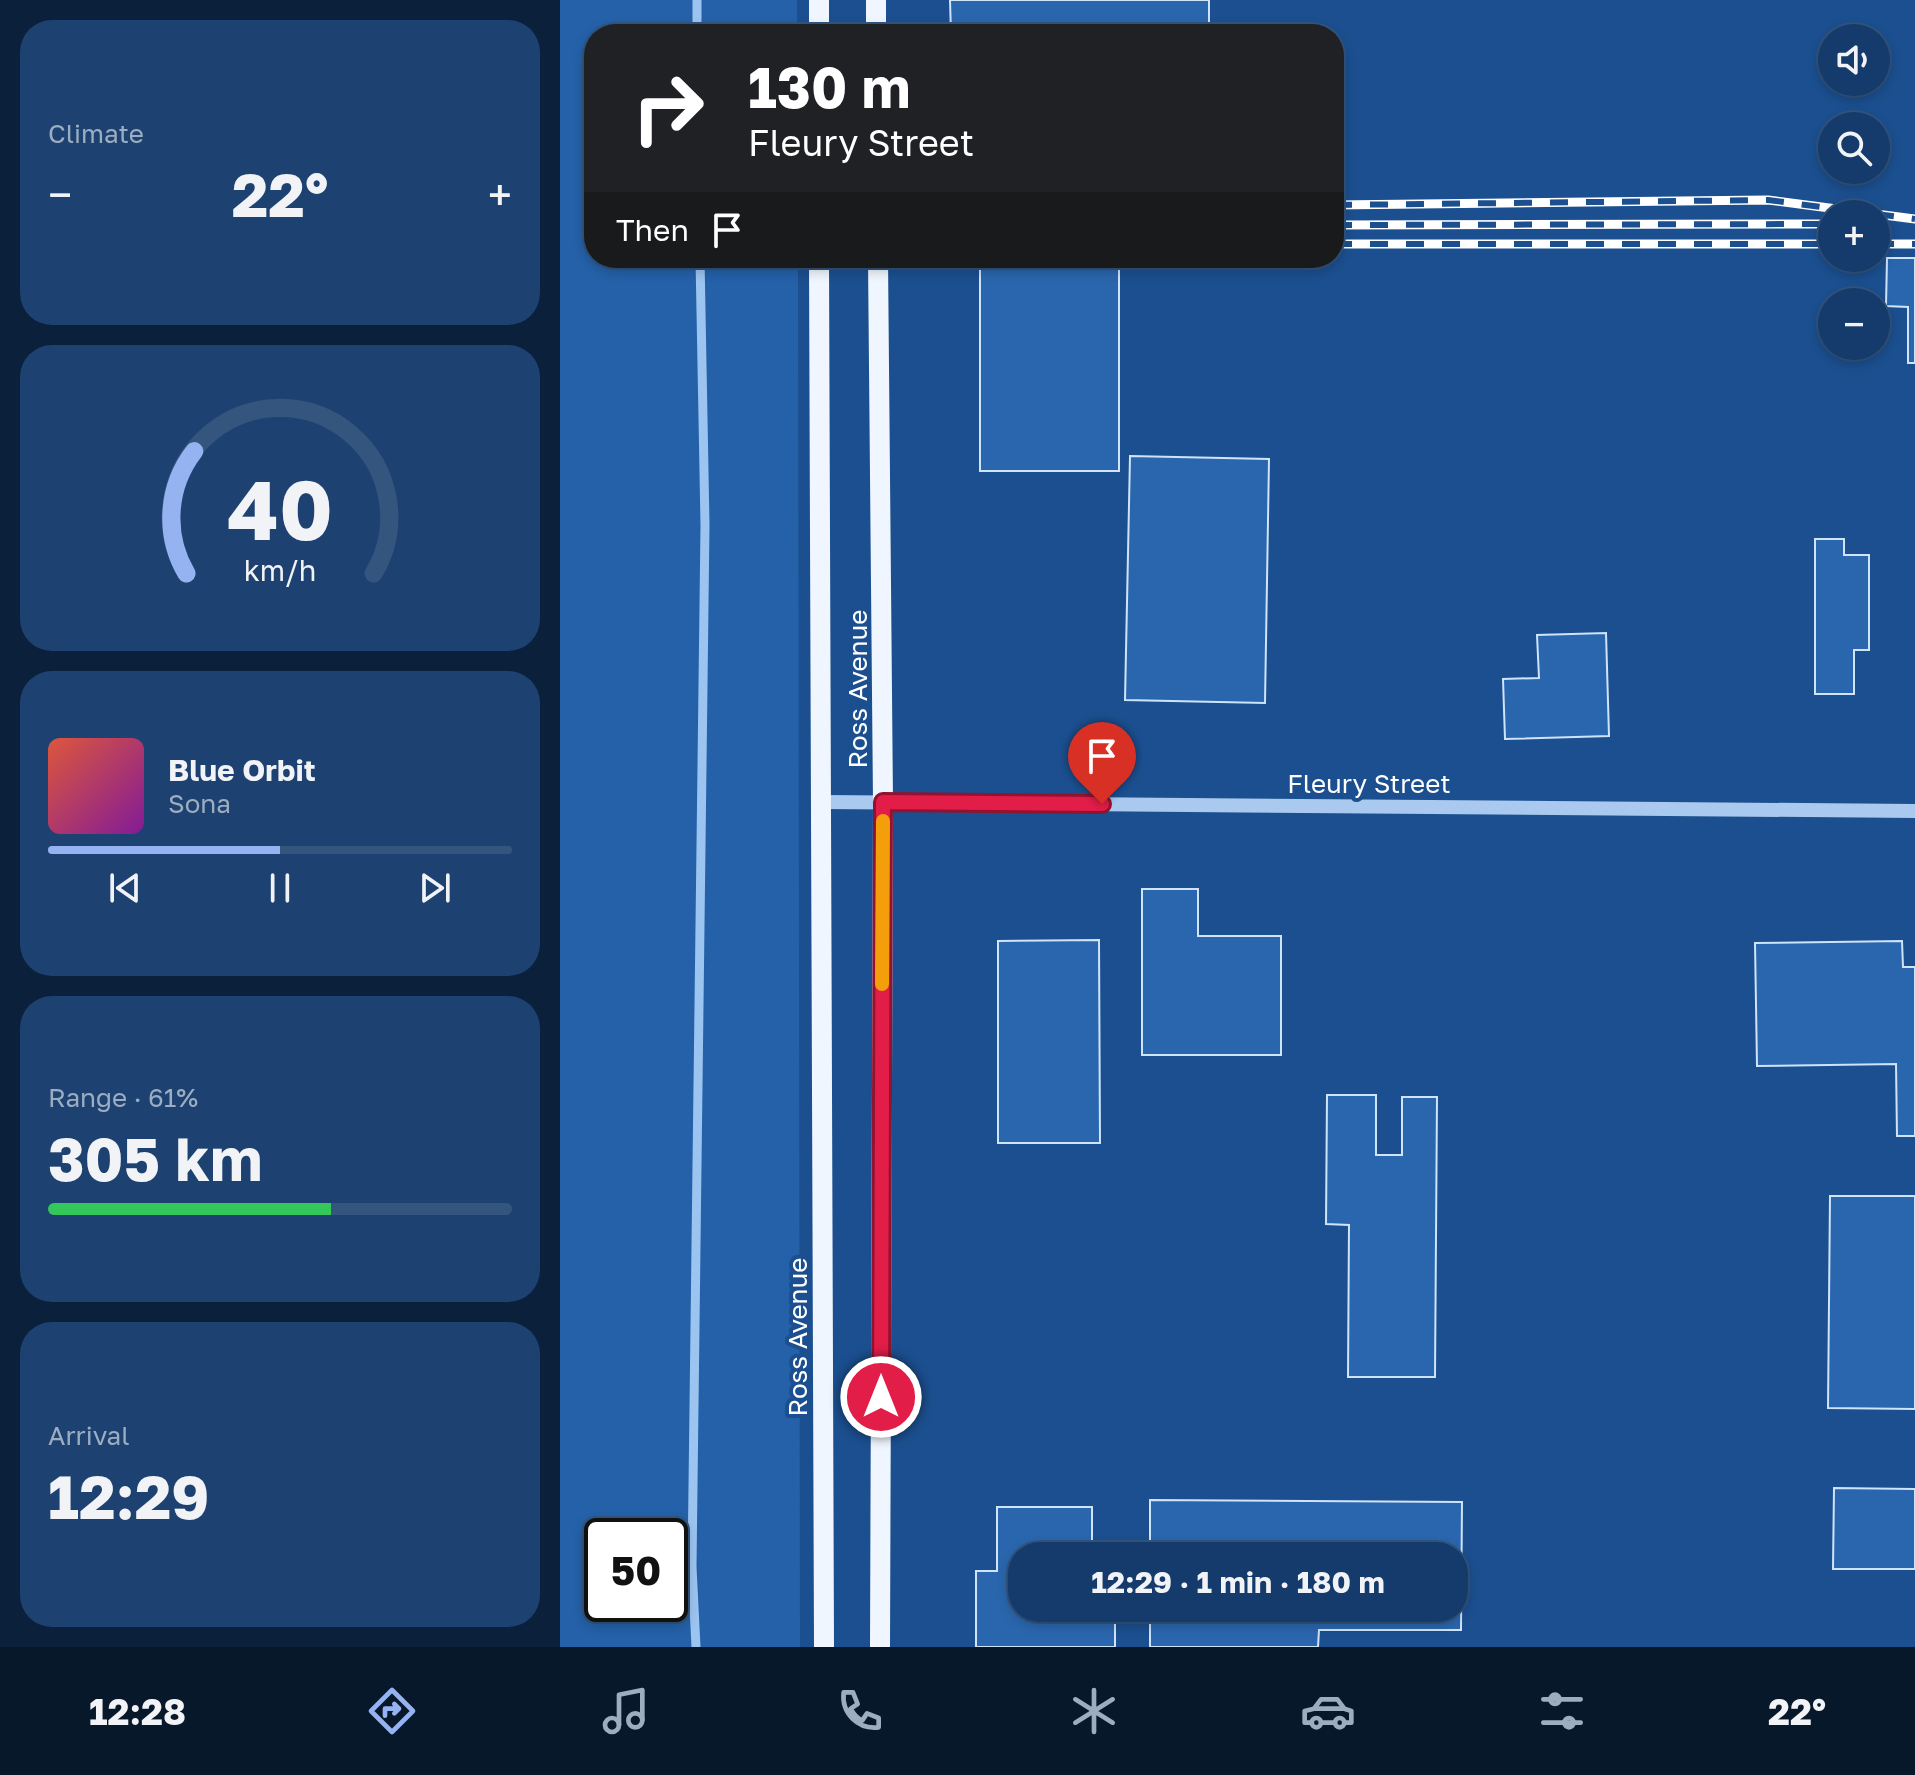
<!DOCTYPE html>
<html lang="en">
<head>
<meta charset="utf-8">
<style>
  body { margin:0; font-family:"Golos Text",sans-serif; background:#1d4271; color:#f1f3f6; height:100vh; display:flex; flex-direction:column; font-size:30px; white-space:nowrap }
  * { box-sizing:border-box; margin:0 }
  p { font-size:26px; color:#9dadc1 }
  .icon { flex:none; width:44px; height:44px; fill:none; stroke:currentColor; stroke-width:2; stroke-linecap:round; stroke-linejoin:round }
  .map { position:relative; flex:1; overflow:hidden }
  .panel { display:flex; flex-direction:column; gap:20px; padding:20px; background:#0b203b; width:560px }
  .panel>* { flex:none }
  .guide { position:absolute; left:24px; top:24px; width:760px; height:244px; border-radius:32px; box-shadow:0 4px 12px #0003,0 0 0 2px #33557e; background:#202124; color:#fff; overflow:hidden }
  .tools { position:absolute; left:1258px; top:24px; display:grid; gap:16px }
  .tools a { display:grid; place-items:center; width:72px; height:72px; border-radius:50%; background:#143b6b; box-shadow:0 4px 12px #0003,0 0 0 2px #33557e; font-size:40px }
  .speed { position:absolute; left:24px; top:1518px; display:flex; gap:16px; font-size:40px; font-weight:700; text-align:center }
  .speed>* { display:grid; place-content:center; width:104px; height:104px; border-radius:50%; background:#143b6b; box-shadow:0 4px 12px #0003,0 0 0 2px #33557e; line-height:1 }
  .speed .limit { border:4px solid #111; border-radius:12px; background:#fff; color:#111 }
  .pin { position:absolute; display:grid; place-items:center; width:68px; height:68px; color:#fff; margin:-82px -34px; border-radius:50% 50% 50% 0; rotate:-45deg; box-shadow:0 0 8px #0007 }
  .pin .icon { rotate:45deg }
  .me { position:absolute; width:88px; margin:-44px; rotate:0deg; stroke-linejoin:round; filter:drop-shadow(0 0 6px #0008) }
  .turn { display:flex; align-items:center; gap:28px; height:168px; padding:0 32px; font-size:36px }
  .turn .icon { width:104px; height:104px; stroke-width:2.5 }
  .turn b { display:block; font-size:56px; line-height:68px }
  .then { display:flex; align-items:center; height:76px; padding:0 32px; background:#0003; gap:16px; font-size:30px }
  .big { font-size:60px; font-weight:700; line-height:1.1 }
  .panel .tile { flex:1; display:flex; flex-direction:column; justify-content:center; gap:12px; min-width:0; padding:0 28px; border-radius:32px; background:#1d4271 }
  .panel .dial { align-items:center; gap:0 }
  .dial svg { height:208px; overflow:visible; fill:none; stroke:#33557e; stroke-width:7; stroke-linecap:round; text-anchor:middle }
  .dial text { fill:#f1f3f6; stroke:none }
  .song { display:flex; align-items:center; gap:24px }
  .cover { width:96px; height:96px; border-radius:12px; background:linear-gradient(135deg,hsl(10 70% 55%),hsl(290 70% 35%)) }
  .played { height:8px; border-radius:4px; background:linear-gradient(90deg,#95b2f1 50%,#33557e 50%) }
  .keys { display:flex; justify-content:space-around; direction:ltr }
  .heat { display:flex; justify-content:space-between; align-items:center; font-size:44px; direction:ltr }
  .charge { height:12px; border-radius:6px; background:linear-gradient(90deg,#34c759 61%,#33557e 0) }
  .trip { position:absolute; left:448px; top:1542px; width:460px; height:80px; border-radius:32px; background:#143b6b; box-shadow:0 4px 12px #0003,0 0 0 2px #33557e; font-weight:700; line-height:80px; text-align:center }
  .dock { display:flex; height:128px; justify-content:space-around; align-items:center; background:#08182b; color:#9dadc1 }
  .dock .icon { width:56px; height:56px }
  .dock .on { color:#95b2f1 }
  .dock b { font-size:36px; color:#f1f3f6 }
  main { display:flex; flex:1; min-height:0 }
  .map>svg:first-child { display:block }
</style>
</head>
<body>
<main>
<section class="panel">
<div class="tile"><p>Climate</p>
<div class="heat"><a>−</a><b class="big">22°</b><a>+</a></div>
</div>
<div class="tile dial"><svg viewBox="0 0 100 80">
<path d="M14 69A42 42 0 1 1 86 69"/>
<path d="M14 69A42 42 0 0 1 17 22" stroke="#95b2f1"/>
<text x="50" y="56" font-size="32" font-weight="700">40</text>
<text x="50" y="72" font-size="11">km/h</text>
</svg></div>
<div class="tile">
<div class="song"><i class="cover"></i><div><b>Blue Orbit</b><p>Sona</p></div></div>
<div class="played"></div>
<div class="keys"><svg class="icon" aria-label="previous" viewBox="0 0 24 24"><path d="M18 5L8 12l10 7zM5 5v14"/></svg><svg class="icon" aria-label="pause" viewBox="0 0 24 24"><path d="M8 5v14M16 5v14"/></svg><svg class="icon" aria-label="next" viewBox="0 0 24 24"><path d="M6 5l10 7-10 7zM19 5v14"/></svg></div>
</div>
<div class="tile"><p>Range · 61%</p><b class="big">305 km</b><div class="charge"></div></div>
<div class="tile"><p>Arrival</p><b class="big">12:29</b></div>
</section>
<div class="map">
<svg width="1355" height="1647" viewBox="0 0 1355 1647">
  <rect width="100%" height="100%" fill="#1b4f8f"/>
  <path fill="#2461a8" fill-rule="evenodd" d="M0 0H237V34H34V258H238L240 1647H0ZM42 1536H110V1604H42Z"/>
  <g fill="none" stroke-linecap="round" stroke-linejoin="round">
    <path stroke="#9cc4f0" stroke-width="9" d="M137 0V34
      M136 1647 132 1567 145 525 140 258"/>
  </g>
  <path fill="#2a66ad" stroke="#cfe3fa" stroke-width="2" d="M390 0H649V34H391Z
    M420 258H559V471H420Z
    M1327 258H1355V363H1348V307L1326 306Z
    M570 456 709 459 705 703 565 700Z
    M1255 539H1284V555H1309V650H1294V694H1255Z
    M1046 633 1049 736 945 739 943 679 979 678 977 635Z
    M582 889H638V936H721V1055H582Z
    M539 940 540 1143H438V941Z
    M1342 941 1343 967H1355V1136H1337L1336 1064 1197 1066 1195 943Z
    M767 1095H816V1155H842V1097H877L875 1377H788L789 1225 766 1224Z
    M1270 1196H1355V1409L1268 1408Z
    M1274 1488 1355 1489V1569H1273Z
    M590 1500 902 1502 901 1630H759L758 1647H590V1608H894V1556H590Z
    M437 1507H532V1556H462V1608H555V1647H416V1571H437Z"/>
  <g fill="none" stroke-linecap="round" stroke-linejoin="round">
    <path stroke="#a9c9ee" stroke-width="14" d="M262 802 1355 811"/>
    <path stroke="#f0f6ff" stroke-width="20" d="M316 0V34
      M259 34V0
      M259 258 264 1647
      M318 258 323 802 320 1647"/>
    <g stroke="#fff" stroke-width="9">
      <path id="rail" d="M774 205 1208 200 1315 214
        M1316 214 1355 219
        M774 225 1272 224
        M774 244H1272
        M1316 244H1355"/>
    </g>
    <use href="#rail" stroke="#1b4f8f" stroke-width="6" stroke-dasharray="18" stroke-linecap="butt"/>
  </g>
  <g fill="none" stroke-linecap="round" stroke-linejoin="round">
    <g stroke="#92132f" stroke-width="20">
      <path id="route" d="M321 1397 323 802 542 804"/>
    </g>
    <use href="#route" stroke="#e11d48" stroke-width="14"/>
    <path stroke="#f59e0b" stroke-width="14" d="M322 984 323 821"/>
  </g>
  <g text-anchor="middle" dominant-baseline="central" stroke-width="8" stroke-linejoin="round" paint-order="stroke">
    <g font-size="26" fill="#fff" stroke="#1b4f8f">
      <text transform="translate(297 689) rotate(-90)">Ross Avenue</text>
      <text x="809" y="783">Fleury Street</text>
      <text transform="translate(237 1337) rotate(-90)">Ross Avenue</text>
    </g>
  </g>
</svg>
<div class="tools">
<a><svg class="icon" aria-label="sound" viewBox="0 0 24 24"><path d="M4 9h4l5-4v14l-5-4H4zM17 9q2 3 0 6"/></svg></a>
<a><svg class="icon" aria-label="search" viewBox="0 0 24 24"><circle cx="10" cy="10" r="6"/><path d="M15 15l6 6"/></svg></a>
<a>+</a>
<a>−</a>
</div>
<div class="speed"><div class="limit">50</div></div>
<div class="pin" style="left:542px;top:804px;background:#d93025"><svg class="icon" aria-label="arrive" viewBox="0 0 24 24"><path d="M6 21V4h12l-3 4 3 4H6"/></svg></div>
<svg class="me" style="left:321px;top:1397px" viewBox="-20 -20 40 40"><circle r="17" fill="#e11d48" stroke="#fff" stroke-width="3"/><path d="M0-11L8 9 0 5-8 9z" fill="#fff"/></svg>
<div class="trip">12:29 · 1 min · 180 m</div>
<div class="guide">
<div class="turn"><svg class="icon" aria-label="right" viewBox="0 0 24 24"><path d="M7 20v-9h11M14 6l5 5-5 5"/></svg><div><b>130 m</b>Fleury Street</div></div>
<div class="then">Then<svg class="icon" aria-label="arrive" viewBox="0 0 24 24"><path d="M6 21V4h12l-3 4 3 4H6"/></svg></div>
</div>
</div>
</main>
<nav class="dock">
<b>12:28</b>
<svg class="icon on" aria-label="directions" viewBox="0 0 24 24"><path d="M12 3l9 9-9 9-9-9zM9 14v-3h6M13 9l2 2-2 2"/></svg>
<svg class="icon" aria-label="music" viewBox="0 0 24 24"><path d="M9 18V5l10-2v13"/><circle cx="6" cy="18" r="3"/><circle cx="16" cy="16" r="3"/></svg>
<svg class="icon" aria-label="phone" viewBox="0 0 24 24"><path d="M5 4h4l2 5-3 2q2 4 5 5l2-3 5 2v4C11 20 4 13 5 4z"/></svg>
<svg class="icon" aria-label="climate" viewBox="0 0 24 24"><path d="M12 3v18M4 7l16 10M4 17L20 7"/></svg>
<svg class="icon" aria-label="car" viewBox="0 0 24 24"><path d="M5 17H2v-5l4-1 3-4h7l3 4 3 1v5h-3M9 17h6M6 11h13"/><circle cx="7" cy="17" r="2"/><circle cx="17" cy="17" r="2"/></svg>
<svg class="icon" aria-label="filters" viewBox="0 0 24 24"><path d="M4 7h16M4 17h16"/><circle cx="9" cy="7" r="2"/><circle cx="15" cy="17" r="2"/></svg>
<b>22°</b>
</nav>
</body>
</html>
